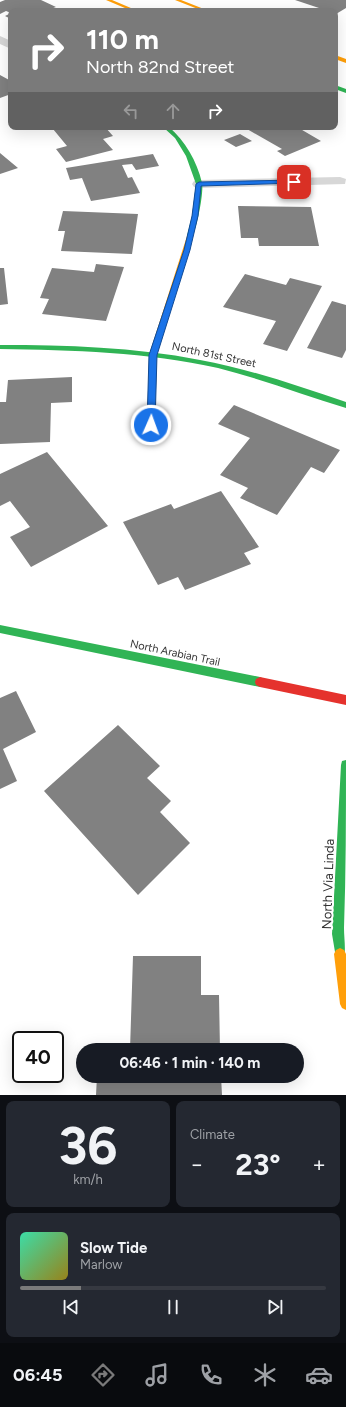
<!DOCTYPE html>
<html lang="en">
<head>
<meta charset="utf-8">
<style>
  body { margin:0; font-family:Figtree,sans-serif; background:#242831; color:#f1f3f6; height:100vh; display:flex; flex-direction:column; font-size:15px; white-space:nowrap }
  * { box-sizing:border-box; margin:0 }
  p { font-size:13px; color:#9ea1a6 }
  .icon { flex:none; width:22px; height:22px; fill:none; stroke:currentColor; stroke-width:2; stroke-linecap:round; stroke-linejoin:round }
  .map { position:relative; height:1095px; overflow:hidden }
  .panel { display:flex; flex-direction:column; gap:6px; padding:6px; background:#0d0f14; flex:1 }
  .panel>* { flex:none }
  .top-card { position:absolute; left:8px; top:8px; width:330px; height:122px; border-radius:8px; box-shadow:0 4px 16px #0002; background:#7a7a7a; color:#fff; overflow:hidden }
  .speed { position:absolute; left:12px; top:1031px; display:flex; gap:8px; font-size:20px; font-weight:700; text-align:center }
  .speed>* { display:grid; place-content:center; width:52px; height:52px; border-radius:50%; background:#171b24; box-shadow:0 4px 16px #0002; line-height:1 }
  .speed .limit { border:2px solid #111; border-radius:6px; background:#fff; color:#111 }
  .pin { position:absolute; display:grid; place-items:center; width:34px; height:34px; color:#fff; margin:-17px; border-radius:8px; box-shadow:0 2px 6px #0006 }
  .me { position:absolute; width:44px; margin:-22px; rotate:2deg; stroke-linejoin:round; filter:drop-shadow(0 0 3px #0008) }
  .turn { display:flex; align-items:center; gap:14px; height:84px; padding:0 12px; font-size:18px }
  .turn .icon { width:52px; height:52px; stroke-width:2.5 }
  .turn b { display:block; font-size:28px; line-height:34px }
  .lanes { display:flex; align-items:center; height:38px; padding:0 12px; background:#0003; justify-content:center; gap:20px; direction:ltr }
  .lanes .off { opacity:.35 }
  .big { font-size:30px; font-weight:700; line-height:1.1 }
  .panel .card { flex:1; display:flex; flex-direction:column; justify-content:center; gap:6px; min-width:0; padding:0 14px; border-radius:8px; background:#242831 }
  .panel .dial { align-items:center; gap:0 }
  .dial b { font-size:52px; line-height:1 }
  .song { display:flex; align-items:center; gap:12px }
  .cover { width:48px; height:48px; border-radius:6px; background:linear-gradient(135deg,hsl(160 70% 55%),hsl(50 70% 35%)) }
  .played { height:4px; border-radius:2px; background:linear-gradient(90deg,#7a7a7a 20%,#363941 20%) }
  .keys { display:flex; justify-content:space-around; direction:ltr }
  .heat { display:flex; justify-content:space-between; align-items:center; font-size:22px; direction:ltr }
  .panel .tiles { flex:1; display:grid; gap:6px; grid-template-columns:1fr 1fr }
  .card:last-child { grid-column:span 2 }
  .trip { position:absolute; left:76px; top:1043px; width:228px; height:40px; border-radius:20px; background:#171b24; box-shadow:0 4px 16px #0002; font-weight:700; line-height:40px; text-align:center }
  .dock { display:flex; height:64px; justify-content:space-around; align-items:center; background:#090b0e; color:#9ea1a6 }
  .dock .icon { width:28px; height:28px }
  .dock .selected { color:#7a7a7a }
  .dock b { font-size:18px; color:#f1f3f6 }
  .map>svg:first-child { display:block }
</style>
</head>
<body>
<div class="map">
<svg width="346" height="1095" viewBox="0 0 346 1095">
  <rect width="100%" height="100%" fill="#fff"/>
  <path fill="#818181" d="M5 0H41L56 7 45 11H11V19L5 16 11 13 6 11 0 14V2Z
    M295 0H346V8L336 14 335 11H328Z
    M0 75 11 81V94L0 98Z
    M63 127H105L113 136 103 139 113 150 66 162 56 149 67 146 53 129Z
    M251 127H297L321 141 285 156 277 151 282 149 247 129Z
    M240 134 252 141 236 147 224 140Z
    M0 153 18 168 0 174Z
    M153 154 159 166 136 170 132 164 122 165 128 178 132 177 140 193 91 201 82 178 70 180 66 168Z
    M238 206 311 207 319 246H259L258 238H241Z
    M63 211 138 214 132 254 61 251 65 231H58Z
    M96 264 124 267 106 321 42 314 49 299 40 298 52 268 94 272Z
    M0 268H4L8 304 0 305Z
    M245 274 286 285 290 278 322 286 287 351 263 344 276 321 223 307Z
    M332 301 346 305V350L342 358 307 348Z
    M72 377V402L51 403 50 442 0 444V402H6L8 380Z
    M234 405 340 450 324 473 311 467 277 515 240 498 248 488 220 475 250 438 218 424Z
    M47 452 108 526 31 567 10 537 30 527 10 501 0 506V474Z
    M221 491 259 547 244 553 251 564 185 590 178 577 158 585 123 522 171 504 174 509Z
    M16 691 36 732 3 749 17 781 0 789V698Z
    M118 725 160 766 147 778 171 801 160 812 190 843 138 895 44 791Z
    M133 956H201V995H219L220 1050H130Z
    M97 1076H221L222 1095H96Z"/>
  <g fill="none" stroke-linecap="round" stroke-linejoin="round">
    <path fill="#d7d7d7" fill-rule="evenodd" d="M0 36 11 41V49L0 44Z
      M340 177 346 179 345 184 199 188 194 187 192 184 194 181 199 180Z"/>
    <path fill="#30b455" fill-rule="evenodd" d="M335 85 346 89V93L335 89Z
      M163 127H169C185 141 197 161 202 183 204 192 197 228 192 237L187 236 192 216 196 184 186 156 175 138Z
      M0 345C67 345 134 347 200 360 250 369 298 386 346 402V408C303 395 262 379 218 368 147 352 73 350 0 349Z
      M0 625 260 677 264 679 265 682 264 685 260 687 0 633Z
      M346 760C346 816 346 872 344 928 344 938 346 949 344 958L340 960 336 958 332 934 341 765 342 761Z"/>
    <path fill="#ff9f0a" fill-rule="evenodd" d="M106 0H112L138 11H132Z
      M175 0H181L209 11H203Z
      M335 55 346 59V63L335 59Z
      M190 234 193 236 157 355 155 425 151 428 147 425 149 355 187 236Z
      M340 948 344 950 346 954V1010L342 1008 340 1004 334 954 336 950Z"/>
    <path fill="#e5322d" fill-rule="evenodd" d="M260 677 346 695V705L260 687 256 685 255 682 256 679Z"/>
  </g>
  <path fill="#1a73e8" stroke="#114b97" d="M294 180 297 181V183L201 186 198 216 190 250 157 355 155 425 151 428 148 427 147 425 149 355 184 250 192 216 196 184 199 182Z"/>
  <g text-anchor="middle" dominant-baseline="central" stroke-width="4" stroke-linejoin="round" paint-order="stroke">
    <g font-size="11" fill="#333" stroke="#fff">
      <text transform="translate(214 355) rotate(12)">North 81st Street</text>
      <text transform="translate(175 653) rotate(12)">North Arabian Trail</text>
    </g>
    <g font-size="13" fill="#333" stroke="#fff">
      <text transform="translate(328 884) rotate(-88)">North Via Linda</text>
    </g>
  </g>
</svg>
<div class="speed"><div class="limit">40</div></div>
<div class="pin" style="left:294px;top:182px;background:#d93025"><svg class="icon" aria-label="arrive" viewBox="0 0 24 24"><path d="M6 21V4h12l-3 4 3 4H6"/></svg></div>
<svg class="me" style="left:151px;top:425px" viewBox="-20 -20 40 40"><circle r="17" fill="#1a73e8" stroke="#fff" stroke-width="3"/><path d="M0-11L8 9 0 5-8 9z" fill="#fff"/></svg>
<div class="trip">06:46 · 1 min · 140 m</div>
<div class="top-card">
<div class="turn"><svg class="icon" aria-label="right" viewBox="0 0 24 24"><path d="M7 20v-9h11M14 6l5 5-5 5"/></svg><div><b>110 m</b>North 82nd Street</div></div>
<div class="lanes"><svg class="icon off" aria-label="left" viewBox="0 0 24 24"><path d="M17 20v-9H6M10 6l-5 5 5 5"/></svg><svg class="icon off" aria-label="ahead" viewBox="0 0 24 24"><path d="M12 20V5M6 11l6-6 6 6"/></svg><svg class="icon" aria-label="right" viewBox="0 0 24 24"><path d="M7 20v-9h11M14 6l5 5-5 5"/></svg></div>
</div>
</div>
<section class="panel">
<div class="tiles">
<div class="card dial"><b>36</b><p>km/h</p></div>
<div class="card"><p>Climate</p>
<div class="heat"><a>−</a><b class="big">23°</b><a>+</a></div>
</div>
<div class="card">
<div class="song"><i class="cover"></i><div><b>Slow Tide</b><p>Marlow</p></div></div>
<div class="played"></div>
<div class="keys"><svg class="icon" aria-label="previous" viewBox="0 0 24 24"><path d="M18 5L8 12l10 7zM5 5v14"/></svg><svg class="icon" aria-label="pause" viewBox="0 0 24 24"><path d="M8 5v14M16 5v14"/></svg><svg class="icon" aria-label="next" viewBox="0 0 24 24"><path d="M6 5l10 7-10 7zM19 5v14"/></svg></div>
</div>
</div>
</section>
<nav class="dock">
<b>06:45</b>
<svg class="icon selected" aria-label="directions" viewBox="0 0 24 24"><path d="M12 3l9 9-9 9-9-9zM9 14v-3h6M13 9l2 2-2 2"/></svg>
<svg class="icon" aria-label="music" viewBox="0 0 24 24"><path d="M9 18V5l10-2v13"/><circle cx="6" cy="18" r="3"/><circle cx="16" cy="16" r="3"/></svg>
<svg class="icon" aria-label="phone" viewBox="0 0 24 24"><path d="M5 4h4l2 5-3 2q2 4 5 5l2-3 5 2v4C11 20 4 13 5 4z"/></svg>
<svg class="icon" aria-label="climate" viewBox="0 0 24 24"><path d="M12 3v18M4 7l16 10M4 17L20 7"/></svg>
<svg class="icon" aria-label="car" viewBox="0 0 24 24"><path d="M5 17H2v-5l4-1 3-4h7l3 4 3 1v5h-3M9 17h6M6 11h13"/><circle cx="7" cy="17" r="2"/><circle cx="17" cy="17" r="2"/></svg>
</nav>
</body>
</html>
